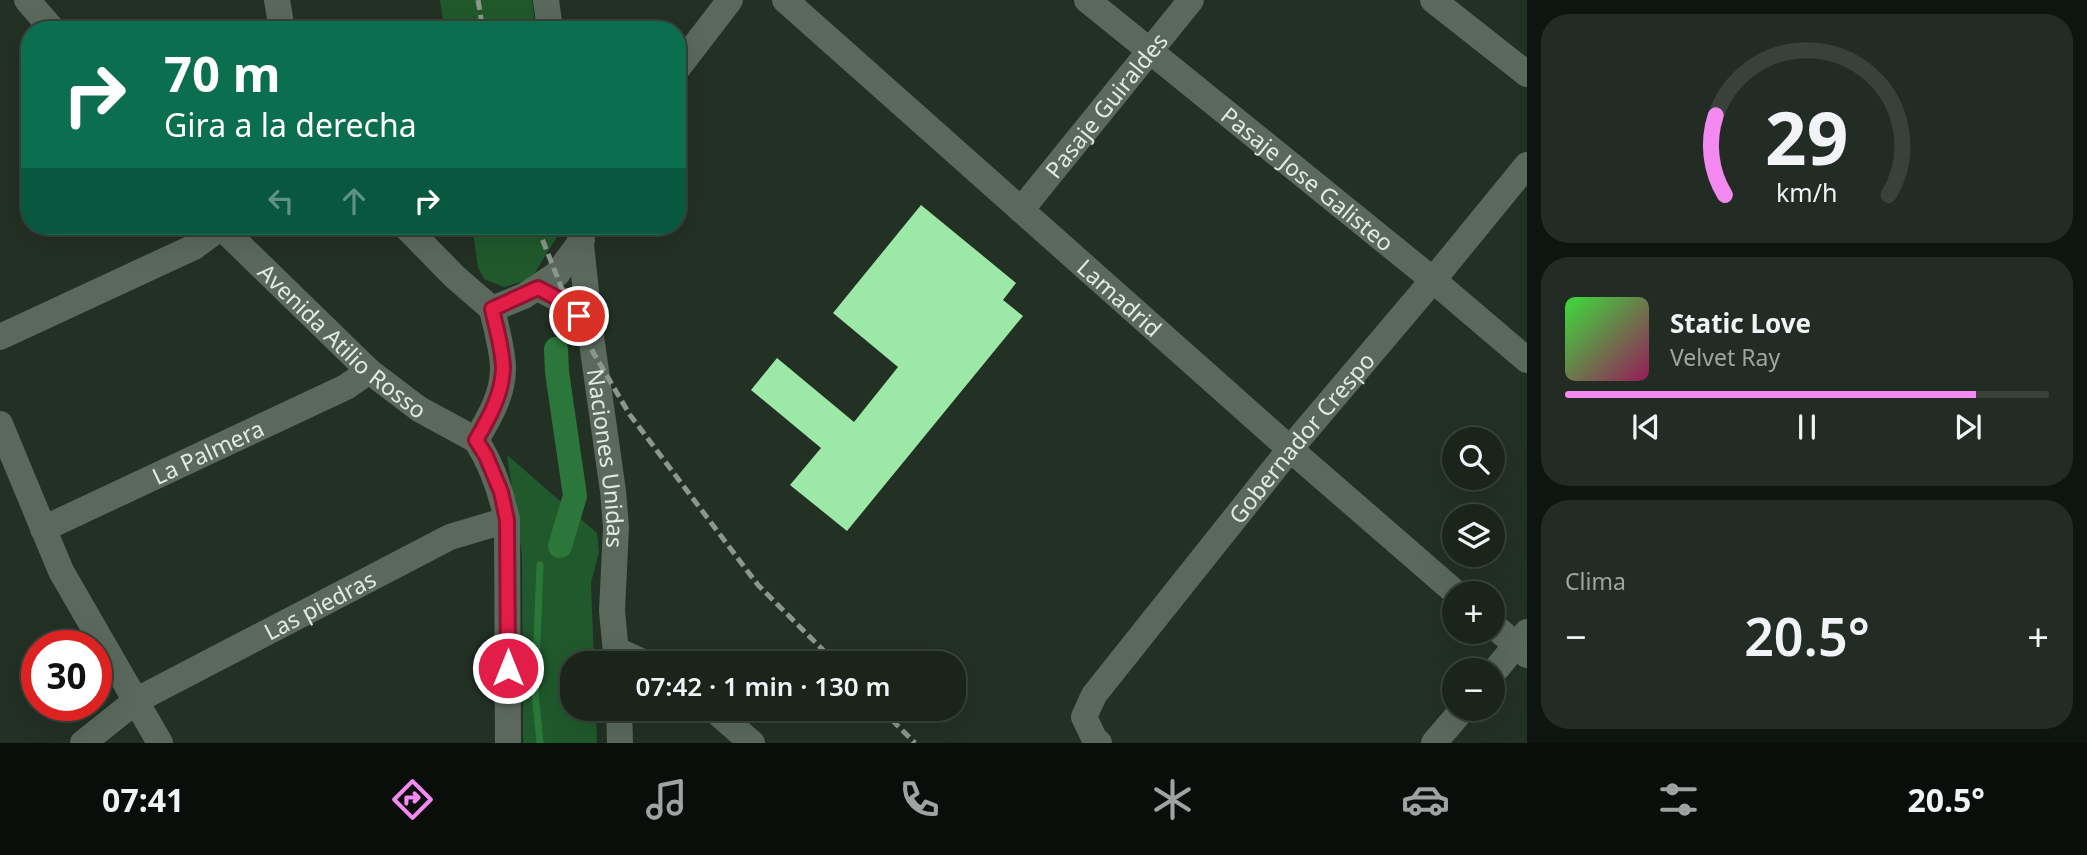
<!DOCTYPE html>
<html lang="es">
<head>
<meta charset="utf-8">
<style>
  body { margin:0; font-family:"Noto Sans",sans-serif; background:#232c24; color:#f1f3f6; height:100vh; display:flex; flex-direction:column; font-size:26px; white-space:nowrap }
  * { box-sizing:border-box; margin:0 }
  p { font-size:23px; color:#9fa4a3 }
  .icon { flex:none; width:38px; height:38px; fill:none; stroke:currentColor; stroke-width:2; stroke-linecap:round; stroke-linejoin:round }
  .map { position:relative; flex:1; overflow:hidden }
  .drawer { display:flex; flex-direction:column; gap:14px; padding:14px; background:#0e140f; width:560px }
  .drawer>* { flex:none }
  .hud { position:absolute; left:21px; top:21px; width:665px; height:214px; border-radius:28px; box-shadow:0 7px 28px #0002,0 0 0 2px #38413a; background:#0b6e4f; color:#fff; overflow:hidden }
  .controls { position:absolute; left:1442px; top:427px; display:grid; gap:14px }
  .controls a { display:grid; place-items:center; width:63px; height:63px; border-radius:50%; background:#1a241b; box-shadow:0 7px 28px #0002,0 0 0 2px #38413a; font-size:35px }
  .speed { position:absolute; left:21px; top:630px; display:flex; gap:14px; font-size:35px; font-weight:700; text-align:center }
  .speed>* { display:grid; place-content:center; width:91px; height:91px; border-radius:50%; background:#1a241b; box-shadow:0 7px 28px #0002,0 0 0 2px #38413a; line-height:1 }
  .speed .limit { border:10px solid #d22; background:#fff; color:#111 }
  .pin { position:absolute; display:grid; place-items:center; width:60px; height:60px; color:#fff; margin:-30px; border:4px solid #fff; border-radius:50%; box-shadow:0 2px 7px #0007 }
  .me { position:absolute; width:77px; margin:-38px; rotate:0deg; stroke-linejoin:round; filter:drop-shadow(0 0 5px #0008) }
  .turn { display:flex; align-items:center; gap:24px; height:147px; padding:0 28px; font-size:32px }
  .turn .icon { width:91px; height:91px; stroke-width:2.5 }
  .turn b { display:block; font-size:49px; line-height:60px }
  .lanes { display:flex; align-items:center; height:66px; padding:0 28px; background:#0003; justify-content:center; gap:35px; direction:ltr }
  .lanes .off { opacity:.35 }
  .big { font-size:52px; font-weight:600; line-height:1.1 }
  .drawer .card { flex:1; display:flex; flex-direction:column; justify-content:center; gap:10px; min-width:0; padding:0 24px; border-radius:28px; background:#232c24 }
  .drawer .dial { align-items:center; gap:0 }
  .dial svg { height:182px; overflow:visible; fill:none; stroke:#38413a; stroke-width:7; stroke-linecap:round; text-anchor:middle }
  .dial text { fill:#f1f3f6; stroke:none }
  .song { display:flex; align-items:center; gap:21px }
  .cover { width:84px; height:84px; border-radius:10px; background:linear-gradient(135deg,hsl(120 70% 55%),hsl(330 70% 35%)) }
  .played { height:7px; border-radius:4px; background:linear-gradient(90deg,#f389f1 85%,#38413a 85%) }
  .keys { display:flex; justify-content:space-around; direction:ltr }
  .heat { display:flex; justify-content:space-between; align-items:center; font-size:38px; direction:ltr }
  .trip { position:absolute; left:560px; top:651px; width:406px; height:70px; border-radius:28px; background:#1a241b; box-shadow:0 7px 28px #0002,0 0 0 2px #38413a; font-weight:600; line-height:70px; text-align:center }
  .dock { display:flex; height:112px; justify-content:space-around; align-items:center; background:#0a0e0b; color:#9fa4a3 }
  .dock .icon { width:49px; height:49px }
  .dock .current { color:#f389f1 }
  .dock b { font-size:32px; color:#f1f3f6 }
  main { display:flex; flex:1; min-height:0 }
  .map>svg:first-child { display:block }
</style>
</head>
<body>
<main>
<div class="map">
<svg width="1527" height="743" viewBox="0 0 1527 743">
  <rect width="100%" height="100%" fill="#233024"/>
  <path fill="#20592c" d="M440 0H532L536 30H444Z
    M472 226H563V227L531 279 504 287 484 279 478 267Z
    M507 455 597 533 599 552 591 583 594 663H572V709H596L597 743H523L522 554Z"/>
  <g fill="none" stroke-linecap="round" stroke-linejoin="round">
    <path stroke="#2b773b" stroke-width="7" d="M540 565 535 692 540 743"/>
    <path stroke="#2b773b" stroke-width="24" d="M556 349 557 372 575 496 560 546"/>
  </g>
  <path fill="#9ce9a7" d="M921 205 1016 283 1003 300 1023 316 847 531 790 485 821 448 751 390 777 358 854 422 898 367 833 313Z"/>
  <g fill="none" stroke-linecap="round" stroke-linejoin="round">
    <g stroke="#5b695c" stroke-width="26">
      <path d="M27 0 53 30"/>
      <path d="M277 0 282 30"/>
      <path d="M546 0 550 30"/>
      <path id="s1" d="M785 0 1290 449 1456 593"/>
      <path id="s2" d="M1087 0 1433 280 1527 360"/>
      <path d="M1433 0 1527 74"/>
      <path d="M677 69 730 0"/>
      <path id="s3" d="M1021 210 1191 0"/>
      <path id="s4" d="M220 226 369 371 419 409 476 440"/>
      <path d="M405 226 455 277 492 309"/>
      <path id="s5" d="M579 226 590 329 613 491 616 527 612 611 617 663"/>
      <path d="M538 288 568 304 590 329"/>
      <path d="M492 309 524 296 557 274 582 240"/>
      <path d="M0 337 194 247 221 227"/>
      <path d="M0 424 61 571 160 743"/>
      <path d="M476 440C492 465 501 491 507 520L508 743"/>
      <path d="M476 440C489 418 503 395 503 369 503 350 496 328 492 309"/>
      <path id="s6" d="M43 529 346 387 369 371"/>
      <path d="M1493 625 1527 655"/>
      <path d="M617 650 645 663"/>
      <path d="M1493 673 1527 632"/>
      <path d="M619 709 620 743"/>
      <path d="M713 709 752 743"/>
      <path id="s7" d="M83 743 137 700 450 537 507 520"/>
      <path id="s8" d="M1099 743 1094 738 1084 717 1094 695 1290 449 1433 280 1527 165"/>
      <path d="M1434 743 1463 709"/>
    </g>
    <path stroke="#8c968d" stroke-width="5" stroke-dasharray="10 5" stroke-linecap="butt" d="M478 0 483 30
      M537 226 568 304 594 354 630 415 758 585 836 663
      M881 709 915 743"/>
  </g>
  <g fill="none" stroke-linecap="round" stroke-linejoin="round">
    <g stroke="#92132f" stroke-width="18">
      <path id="route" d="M508 668 507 520 501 492 486 456 476 440C489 418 502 395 503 369 503 350 496 328 492 309L538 288 568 304 579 316"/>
    </g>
    <use href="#route" stroke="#e11d48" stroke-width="12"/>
  </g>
  <g text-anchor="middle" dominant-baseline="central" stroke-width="7" stroke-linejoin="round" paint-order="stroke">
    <g font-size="23" fill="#e1e9e2" stroke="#101611">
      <text stroke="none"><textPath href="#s3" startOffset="135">Pasaje Guiraldes</textPath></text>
      <text stroke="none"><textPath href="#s2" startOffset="284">Pasaje Jose Galisteo</textPath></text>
      <text stroke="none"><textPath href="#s1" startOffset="448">Lamadrid</textPath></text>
      <text stroke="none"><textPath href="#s4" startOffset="168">Avenida Atilio Rosso</textPath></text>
      <text stroke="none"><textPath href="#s8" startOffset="385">Gobernador Crespo</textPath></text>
      <text stroke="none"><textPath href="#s6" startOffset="182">La Palmera</textPath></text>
      <text stroke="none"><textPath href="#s5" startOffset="234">Naciones Unidas</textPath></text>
      <text stroke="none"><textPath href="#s7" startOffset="275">Las piedras</textPath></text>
    </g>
  </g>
</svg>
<div class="controls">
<a><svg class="icon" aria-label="search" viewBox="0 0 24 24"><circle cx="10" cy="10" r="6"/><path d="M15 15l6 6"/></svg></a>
<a><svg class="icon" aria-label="layers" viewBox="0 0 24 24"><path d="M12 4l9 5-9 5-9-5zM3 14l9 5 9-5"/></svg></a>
<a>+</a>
<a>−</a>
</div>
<div class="speed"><div class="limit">30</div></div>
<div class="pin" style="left:579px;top:316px;background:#d93025"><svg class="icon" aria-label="arrive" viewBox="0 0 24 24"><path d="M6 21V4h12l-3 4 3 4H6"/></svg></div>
<svg class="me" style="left:508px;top:668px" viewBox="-20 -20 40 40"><circle r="17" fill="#e11d48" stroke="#fff" stroke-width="3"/><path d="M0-11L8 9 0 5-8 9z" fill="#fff"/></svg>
<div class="trip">07:42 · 1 min · 130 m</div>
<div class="hud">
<div class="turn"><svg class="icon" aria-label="right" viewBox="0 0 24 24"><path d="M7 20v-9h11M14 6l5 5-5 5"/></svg><div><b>70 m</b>Gira a la derecha</div></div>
<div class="lanes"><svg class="icon off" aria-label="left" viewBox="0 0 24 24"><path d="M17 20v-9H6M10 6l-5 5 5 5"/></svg><svg class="icon off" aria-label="ahead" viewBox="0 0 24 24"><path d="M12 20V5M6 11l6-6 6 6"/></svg><svg class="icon" aria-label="right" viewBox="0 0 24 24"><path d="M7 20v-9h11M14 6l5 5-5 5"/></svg></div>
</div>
</div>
<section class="drawer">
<div class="card dial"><svg viewBox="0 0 100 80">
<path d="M14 69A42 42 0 1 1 86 69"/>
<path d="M14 69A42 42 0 0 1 10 34" stroke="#f389f1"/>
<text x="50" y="56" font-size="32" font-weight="700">29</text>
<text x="50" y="72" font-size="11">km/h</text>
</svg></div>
<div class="card">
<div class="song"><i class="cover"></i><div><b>Static Love</b><p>Velvet Ray</p></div></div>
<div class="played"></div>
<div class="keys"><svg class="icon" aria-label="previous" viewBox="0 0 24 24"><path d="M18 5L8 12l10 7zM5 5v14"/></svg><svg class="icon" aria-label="pause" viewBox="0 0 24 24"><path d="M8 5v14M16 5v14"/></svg><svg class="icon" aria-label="next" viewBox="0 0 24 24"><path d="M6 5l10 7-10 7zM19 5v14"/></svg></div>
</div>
<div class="card"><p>Clima</p>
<div class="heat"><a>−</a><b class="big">20.5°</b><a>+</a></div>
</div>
</section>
</main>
<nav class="dock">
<b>07:41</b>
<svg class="icon current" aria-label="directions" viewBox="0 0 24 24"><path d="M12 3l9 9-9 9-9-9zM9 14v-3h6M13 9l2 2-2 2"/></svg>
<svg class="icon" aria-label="music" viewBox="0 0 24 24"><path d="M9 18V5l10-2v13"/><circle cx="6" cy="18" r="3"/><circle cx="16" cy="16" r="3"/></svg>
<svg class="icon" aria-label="phone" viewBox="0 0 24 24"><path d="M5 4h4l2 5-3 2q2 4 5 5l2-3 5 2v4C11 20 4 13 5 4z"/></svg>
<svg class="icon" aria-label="climate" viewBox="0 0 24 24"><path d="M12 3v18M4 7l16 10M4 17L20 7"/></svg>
<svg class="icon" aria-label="car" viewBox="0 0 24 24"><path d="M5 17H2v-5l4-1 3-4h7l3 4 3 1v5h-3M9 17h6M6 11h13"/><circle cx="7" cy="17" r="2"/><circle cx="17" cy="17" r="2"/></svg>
<svg class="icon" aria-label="filters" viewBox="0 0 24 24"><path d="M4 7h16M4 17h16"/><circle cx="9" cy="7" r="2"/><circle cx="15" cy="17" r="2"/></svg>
<b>20.5°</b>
</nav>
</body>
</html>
